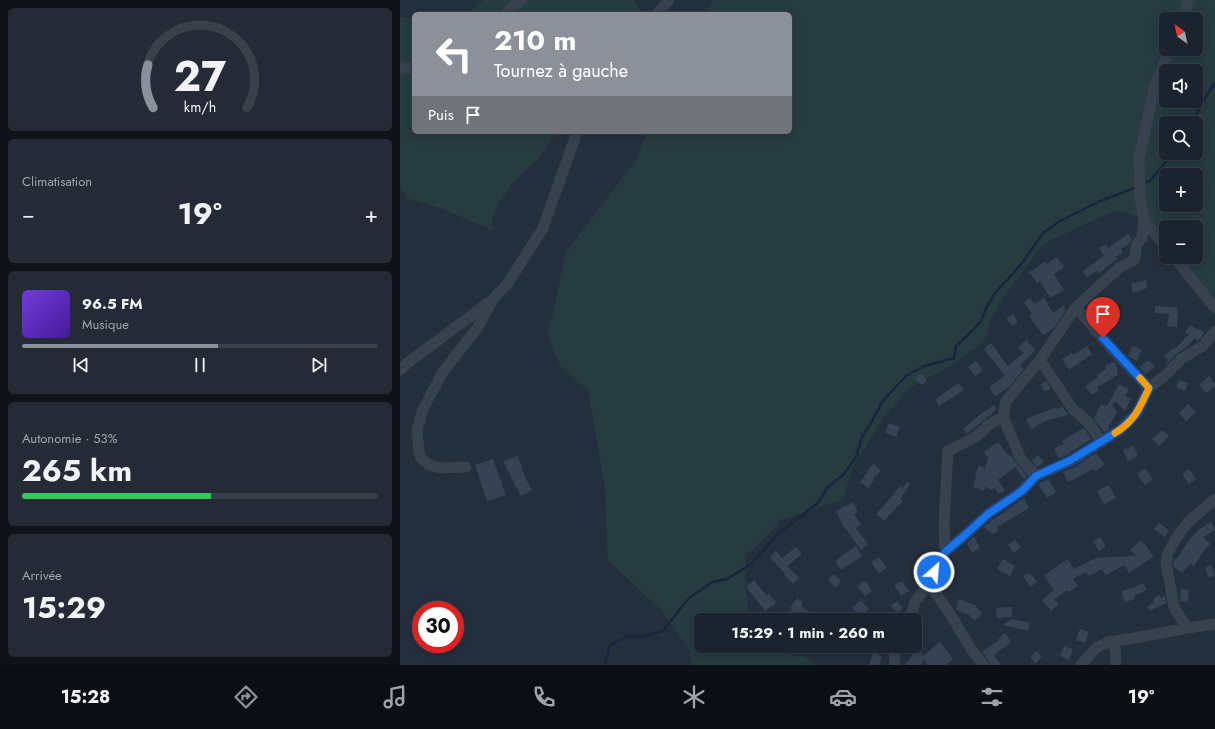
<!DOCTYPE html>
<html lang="fr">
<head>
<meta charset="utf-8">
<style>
  body { margin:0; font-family:Jost,sans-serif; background:#242b36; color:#f1f3f6; height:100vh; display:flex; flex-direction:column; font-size:15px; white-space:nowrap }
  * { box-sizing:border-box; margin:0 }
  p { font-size:13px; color:#a0a4aa }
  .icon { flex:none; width:22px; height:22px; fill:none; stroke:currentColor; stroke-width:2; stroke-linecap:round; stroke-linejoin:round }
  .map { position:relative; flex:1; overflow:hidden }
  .side { display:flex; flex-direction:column; gap:8px; padding:8px; background:#0f1319; width:400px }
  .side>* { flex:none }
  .hud { position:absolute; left:12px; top:12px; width:380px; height:122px; border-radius:6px; box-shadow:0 2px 10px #0003,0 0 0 1px #39404a; background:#8c9099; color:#fff; overflow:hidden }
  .needle { width:26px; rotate:327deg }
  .tools { position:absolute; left:759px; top:12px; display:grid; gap:8px }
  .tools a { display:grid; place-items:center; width:44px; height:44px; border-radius:6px; background:#1b232e; box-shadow:0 2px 10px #0003,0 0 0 1px #39404a; font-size:20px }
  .speed { position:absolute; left:12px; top:601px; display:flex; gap:8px; font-size:20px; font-weight:700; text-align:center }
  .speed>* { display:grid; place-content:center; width:52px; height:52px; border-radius:50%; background:#1b232e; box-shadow:0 2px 10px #0003,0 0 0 1px #39404a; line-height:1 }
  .speed .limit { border:6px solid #d22; background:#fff; color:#111 }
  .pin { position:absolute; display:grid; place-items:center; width:34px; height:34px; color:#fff; margin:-41px -17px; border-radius:50% 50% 50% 0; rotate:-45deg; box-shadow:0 0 4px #0007 }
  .pin .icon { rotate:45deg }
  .me { position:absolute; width:44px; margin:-22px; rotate:27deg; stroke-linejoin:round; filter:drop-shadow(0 0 3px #0008) }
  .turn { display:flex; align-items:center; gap:14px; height:84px; padding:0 16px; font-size:18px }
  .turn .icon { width:52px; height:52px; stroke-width:2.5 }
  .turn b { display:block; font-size:28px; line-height:34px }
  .then { display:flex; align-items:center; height:38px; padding:0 16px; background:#0003; gap:8px; font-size:15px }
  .big { font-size:30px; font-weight:700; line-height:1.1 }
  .side .tile { flex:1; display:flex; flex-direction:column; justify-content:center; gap:6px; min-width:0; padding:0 14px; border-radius:6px; background:#242b36 }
  .side .dial { align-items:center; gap:0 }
  .dial svg { height:104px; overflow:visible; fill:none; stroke:#39404a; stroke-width:7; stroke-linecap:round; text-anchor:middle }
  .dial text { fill:#f1f3f6; stroke:none }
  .song { display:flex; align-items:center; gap:12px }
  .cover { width:48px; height:48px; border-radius:6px; background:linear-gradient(135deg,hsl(260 70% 55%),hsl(260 70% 35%)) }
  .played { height:4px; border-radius:2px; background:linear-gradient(90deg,#8c9099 55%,#39404a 55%) }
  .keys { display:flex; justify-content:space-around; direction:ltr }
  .heat { display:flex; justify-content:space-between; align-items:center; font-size:22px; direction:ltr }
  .charge { height:6px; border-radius:3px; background:linear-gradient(90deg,#34c759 53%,#39404a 0) }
  .trip { position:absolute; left:294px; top:613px; width:228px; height:40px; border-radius:6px; background:#1b232e; box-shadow:0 2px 10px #0003,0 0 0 1px #39404a; font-weight:700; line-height:40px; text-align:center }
  .dock { display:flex; height:64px; justify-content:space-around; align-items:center; background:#0b0e12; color:#a0a4aa }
  .dock .icon { width:28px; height:28px }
  .dock .on { color:#8c9099 }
  .dock b { font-size:18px; color:#f1f3f6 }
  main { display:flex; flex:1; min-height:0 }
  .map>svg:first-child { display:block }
</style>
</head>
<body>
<main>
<section class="side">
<div class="tile dial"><svg viewBox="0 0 100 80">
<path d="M14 69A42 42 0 1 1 86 69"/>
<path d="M14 69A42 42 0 0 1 10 36" stroke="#8c9099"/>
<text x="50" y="56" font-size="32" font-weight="700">27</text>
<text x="50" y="72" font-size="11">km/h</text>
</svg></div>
<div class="tile"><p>Climatisation</p>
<div class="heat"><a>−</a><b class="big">19°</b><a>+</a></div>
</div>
<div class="tile">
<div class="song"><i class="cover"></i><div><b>96.5 FM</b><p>Musique</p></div></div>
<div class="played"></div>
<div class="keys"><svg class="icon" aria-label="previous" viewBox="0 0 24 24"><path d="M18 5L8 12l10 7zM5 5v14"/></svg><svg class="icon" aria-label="pause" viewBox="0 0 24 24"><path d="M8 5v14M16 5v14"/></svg><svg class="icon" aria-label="next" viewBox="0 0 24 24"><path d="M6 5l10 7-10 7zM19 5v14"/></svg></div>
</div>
<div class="tile"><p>Autonomie · 53%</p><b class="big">265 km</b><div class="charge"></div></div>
<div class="tile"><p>Arrivée</p><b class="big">15:29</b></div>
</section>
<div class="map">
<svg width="815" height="665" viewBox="0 0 815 665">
  <rect width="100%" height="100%" fill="#242f3e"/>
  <path fill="#263c3f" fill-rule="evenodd" d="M83 0H234L242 14H67Z
    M313 0H815V297L804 289 777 257H796V227H766V239L758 225 725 212 714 211 651 240 641 247 602 299 591 318 585 341 549 367 518 383 508 390 483 418 453 467 443 499 381 520 362 541 346 555 345 587 350 620H301V646H373L393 656H405L415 665H292L289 649 263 612 208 560 205 488 188 390 161 367 148 336 166 252 237 159 247 132H390V14H305ZM766 19H796V49H766ZM766 71H796V101H766ZM766 123H796V153H766ZM766 175H796V205H766Z
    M0 17 14 20V132H157L136 161 115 180 98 204 92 219 94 231 43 209 9 199 0 188Z"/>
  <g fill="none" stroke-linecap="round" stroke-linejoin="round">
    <path stroke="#17263c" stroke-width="2.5" d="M793 123 801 104 815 83
      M743 184 750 181 773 153
      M205 665 210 645 228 636 241 637 263 631 289 598 312 582 327 579 351 564 379 533 418 503 427 488 444 474 456 457 462 437 472 421 482 402 489 394 506 376 522 367 554 358 556 346 572 331 581 321 586 308 596 292 623 262 643 233 660 221 698 202 737 187"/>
  </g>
  <path fill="#364354" d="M728 234 732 239 730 243 721 249 723 252 716 257 717 259 699 273 697 271 687 277 683 271 704 256 699 248 706 244 708 248Z
    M657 257 664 267 654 274 664 290 650 298 640 281 637 283 629 272 645 262 647 264Z
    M746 280 747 288 733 293 731 284Z
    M630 298 634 304 644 298 653 313 663 306 666 310 654 328 643 335 629 316 632 314 624 302Z
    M755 306 778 308 777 327 767 326 769 314 755 313Z
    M613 314 618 322 612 326 606 318Z
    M790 325 799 330 800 329 805 333 798 341 795 338 785 348 776 354 763 368 768 360 764 356 775 347V349L789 334 785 332Z
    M626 340 636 350 620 365 624 369 609 387 595 396 589 387 605 376 584 349 591 343 608 366 624 353 618 347Z
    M687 346 692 354 669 370 662 359 672 353 673 355Z
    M732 346 742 350 737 361 728 356Z
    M576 361 583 371 575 376 568 367Z
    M747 361H750L755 367 746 374 739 367Z
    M715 362 718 375 697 387 699 390 692 395 685 386 698 377 697 375 706 369 705 365Z
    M521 373 527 381 521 385 515 378Z
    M809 376 815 384V386L806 393 799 385Z
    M779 380 788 383 785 391 776 387Z
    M646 381 651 388 645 392 640 384Z
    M559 383 564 390 539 406 535 399Z
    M719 384 729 389 725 396 731 398 725 411 716 402 712 405 717 413 708 427 709 429 704 432 694 419 701 404 707 406Z
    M788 404 796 412 786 421 779 413Z
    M594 405 597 409 567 434 563 429 581 414Z
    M656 407V409L663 407 668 415 645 421 631 429 626 419Z
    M489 423 500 427 496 437 485 433Z
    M684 428 691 439 663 457 658 458 654 448 664 444 662 441Z
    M762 430 769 436 759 446 752 439Z
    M598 442 609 456 611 455 616 463 627 476 624 479 615 467 598 480 605 490 601 493H598L594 488 591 491 586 486 584 491 573 487 576 476 575 475 579 466 585 468 588 458 584 452Z
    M734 446 738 456 728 461 723 450Z
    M696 453 705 465 696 471 694 469 668 482 663 472 675 467Z
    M638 455 644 462 637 467 632 461Z
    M118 456 125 477 132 490 121 496 103 461Z
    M93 459 106 495 87 501 75 465Z
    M474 464 481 471 473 478 474 480 468 488 460 482 469 470 468 469Z
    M745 468 753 479 745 485 737 474Z
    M789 469 796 479 789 484 782 474Z
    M648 479 656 492 647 498 638 484Z
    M508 482 510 484 500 499 503 501 484 521 476 514 495 493H494L500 486 502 488Z
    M709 485 716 498 704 504 697 491Z
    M624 498 629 508 597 527 599 530 593 534 584 527 591 521Z
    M453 502 458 512 454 514 461 524 456 528 468 544 461 550 443 525 436 511Z
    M811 522 815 530 803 537 810 544 805 549 794 566 790 564 782 573 774 567 773 562 776 558 777 559 787 543 798 530Z
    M759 523 769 530 765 537 754 529Z
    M574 536 580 548 572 553 567 543Z
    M700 537 706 546 699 551 693 541Z
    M615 540 621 547 614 553 608 545Z
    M741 540 743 544 744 543 753 556H754L729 573 724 565 706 575 702 569 689 576 686 572 673 579 678 586 669 592 668 590 654 599 659 604 651 611 642 600 654 590 644 575 668 559 674 569 696 558 737 556 730 550Z
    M456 546 462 556 441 570 435 561Z
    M396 547 402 554 387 566 399 578 393 584 384 575 385 574 370 557 376 551 382 558Z
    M479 557 487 568 479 573 471 562Z
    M603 559 615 566 610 576 597 569Z
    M811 565 815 575 809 578 805 568Z
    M628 573 632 575 637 582 630 587 623 576Z
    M434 574 441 582 435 588 428 579Z
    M354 580 367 596 369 594 376 603 365 611 346 587Z
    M465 580 472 591 465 596 457 586Z
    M502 581 509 591 501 596 494 585Z
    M743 583 747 590 734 596 735 599 725 602 721 591 731 588V589Z
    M781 589 789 590 788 602 780 601Z
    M759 595 761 598 765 595 766 603 750 611 747 607 754 602 753 599Z
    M397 598 403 602 401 605 419 620H403L398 615 394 620H382L392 609 390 608Z
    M559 599 575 605 582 614 574 621 569 615 556 610Z
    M461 600 469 609 460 617 452 608Z
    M497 601 503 608 498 613 491 606Z
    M612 607V617L597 618 596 608Z
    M611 619 630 623 628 631 604 625Z
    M680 629 689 632 685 643 676 640Z
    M605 633 611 642 594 655 601 665H591L589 661 582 652 599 640 598 639Z
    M540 642 553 659 546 665H528L524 660 521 665H505L518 647 523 656Z
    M387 646H404L394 654Z
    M664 646 673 649 669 660 660 656Z
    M637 651 642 657 635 664 630 657Z
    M473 653 482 656 479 665H469Z"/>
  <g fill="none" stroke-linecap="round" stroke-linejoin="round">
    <path stroke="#38414e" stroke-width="11" d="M105 14 122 0
      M257 14 269 0
      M782 19 789 0
      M0 68H14
      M744 220 766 247
      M774 257 815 308
      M676 307 712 349 749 388
      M640 360 673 409 689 423 701 441
      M0 370 5 365 92 300 108 283 143 228 177 132
      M603 417 621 459 636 476
      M66 467 40 468 29 465 21 458 19 452 17 430 23 409 43 372 78 327 91 303
      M545 552 564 536 588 514 622 491 636 476 671 461 720 430 737 413 749 388 767 374 781 359 803 346 815 331
      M529 583 552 617 571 649 584 665
      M510 620 515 602 529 583 545 552 544 524 548 451 576 437 588 425 603 417 606 401 640 360 676 307 719 268 734 260 737 244 742 238 744 220 740 199 739 158 755 85 770 49
      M787 628 774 607 766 562 768 553 775 540 787 523 815 499
      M712 641 715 647 716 665
      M495 665 494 651 496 646
      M681 665 696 648 708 642 735 638 787 628 815 624"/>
  </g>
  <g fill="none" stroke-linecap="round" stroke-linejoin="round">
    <g stroke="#114b97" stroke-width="10">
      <path id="route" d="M534 572 545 552 564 536 588 514 622 491 636 476 671 460 720 430 737 413 749 388 703 338"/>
    </g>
    <use href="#route" stroke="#1a73e8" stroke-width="7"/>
    <path stroke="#f59e0b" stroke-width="7" d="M715 433C735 421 740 407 749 388L740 378"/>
  </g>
</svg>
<div class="tools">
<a><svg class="needle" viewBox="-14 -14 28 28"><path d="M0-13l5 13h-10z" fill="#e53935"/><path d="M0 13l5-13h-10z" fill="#a0a4aa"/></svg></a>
<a><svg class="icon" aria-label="sound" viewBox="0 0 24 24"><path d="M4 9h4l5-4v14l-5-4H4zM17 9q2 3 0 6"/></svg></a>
<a><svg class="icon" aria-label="search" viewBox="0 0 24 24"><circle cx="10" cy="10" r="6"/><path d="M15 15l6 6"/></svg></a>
<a>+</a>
<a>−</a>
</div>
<div class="speed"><div class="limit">30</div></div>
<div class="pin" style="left:703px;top:338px;background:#d93025"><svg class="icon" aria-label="arrive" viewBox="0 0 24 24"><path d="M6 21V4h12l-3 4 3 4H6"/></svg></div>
<svg class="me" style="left:534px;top:572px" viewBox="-20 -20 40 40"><circle r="17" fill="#1a73e8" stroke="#fff" stroke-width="3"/><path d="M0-11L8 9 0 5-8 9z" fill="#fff"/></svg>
<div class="trip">15:29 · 1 min · 260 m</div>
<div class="hud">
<div class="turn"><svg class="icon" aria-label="left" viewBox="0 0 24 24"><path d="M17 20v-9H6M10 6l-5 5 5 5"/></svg><div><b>210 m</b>Tournez à gauche</div></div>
<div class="then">Puis<svg class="icon" aria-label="arrive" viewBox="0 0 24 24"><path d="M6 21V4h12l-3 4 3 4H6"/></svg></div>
</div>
</div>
</main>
<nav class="dock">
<b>15:28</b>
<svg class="icon on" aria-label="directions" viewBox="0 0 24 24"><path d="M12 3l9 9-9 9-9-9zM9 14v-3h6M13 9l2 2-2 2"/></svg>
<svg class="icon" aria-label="music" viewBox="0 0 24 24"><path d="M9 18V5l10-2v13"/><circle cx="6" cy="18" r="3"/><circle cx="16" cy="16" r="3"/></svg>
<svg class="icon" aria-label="phone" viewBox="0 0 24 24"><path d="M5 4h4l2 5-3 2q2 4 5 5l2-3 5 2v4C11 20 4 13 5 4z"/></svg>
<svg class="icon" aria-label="climate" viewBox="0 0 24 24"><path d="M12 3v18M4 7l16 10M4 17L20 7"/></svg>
<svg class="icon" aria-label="car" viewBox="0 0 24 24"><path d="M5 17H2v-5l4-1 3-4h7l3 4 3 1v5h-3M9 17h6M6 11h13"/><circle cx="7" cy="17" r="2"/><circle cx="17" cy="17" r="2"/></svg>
<svg class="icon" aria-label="filters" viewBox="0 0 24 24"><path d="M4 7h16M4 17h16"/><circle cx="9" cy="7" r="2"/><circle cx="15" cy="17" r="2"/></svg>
<b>19°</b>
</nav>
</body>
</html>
